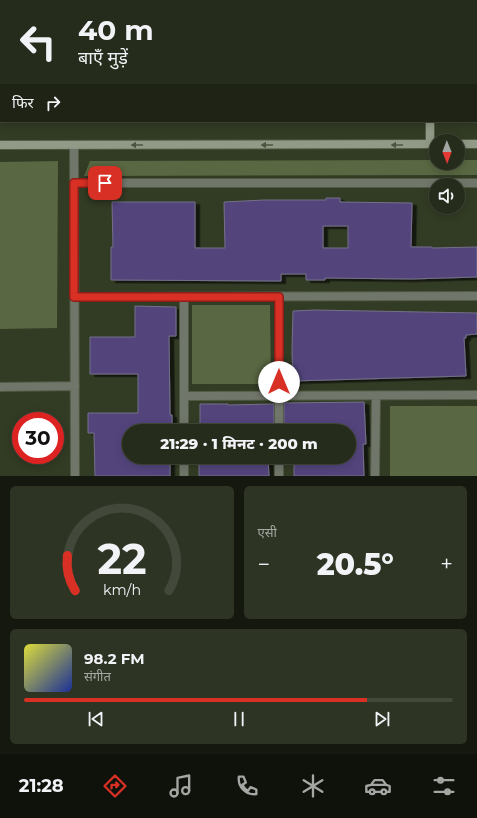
<!DOCTYPE html>
<html lang="hi">
<head>
<meta charset="utf-8">
<style>
  body { margin:0; font-family:Montserrat,"Noto Sans Devanagari",sans-serif; background:#2e3424; color:#f1f3f6; height:100vh; display:flex; flex-direction:column; font-size:15px; white-space:nowrap }
  * { box-sizing:border-box; margin:0 }
  p { font-size:13px; color:#a4a7a3 }
  .icon { flex:none; width:22px; height:22px; fill:none; stroke:currentColor; stroke-width:2; stroke-linecap:round; stroke-linejoin:round }
  .map { position:relative; height:476px; overflow:hidden }
  .details { display:flex; flex-direction:column; gap:10px; padding:10px; background:#15180f; flex:1 }
  .details>* { flex:none }
  .hud { position:absolute; left:0px; top:0px; width:477px; height:122px; box-shadow:0 2px 10px #0003,0 0 0 1px #42483a; background:#262c1b; color:#f1f3f6; overflow:hidden }
  .needle { width:26px; rotate:179deg }
  .tools { position:absolute; left:429px; top:134px; display:grid; gap:8px }
  .tools a { display:grid; place-items:center; width:36px; height:36px; border-radius:50%; background:#262c1b; box-shadow:0 2px 10px #0003,0 0 0 1px #42483a; font-size:20px }
  .speed { position:absolute; left:12px; top:412px; display:flex; gap:8px; font-size:20px; font-weight:700; text-align:center }
  .speed>* { display:grid; place-content:center; width:52px; height:52px; border-radius:50%; background:#262c1b; box-shadow:0 2px 10px #0003,0 0 0 1px #42483a; line-height:1 }
  .speed .limit { border:6px solid #d22; background:#fff; color:#111 }
  .pin { position:absolute; display:grid; place-items:center; width:34px; height:34px; color:#fff; margin:-17px; border-radius:8px; box-shadow:0 2px 6px #0006 }
  .me { position:absolute; width:44px; margin:-22px; rotate:0deg; stroke-linejoin:round; filter:drop-shadow(0 0 3px #0008) }
  .turn { display:flex; align-items:center; gap:14px; height:84px; padding:0 12px; font-size:18px }
  .turn .icon { width:52px; height:52px; stroke-width:2.5 }
  .turn b { display:block; font-size:28px; line-height:34px }
  .then { display:flex; align-items:center; height:38px; padding:0 12px; background:#0003; gap:8px; font-size:15px }
  .big { font-size:30px; font-weight:800; line-height:1.1 }
  .details .tile { flex:1; display:flex; flex-direction:column; justify-content:center; gap:6px; min-width:0; padding:0 14px; border-radius:6px; background:#2e3424 }
  .details .dial { align-items:center; gap:0 }
  .dial svg { height:104px; overflow:visible; fill:none; stroke:#42483a; stroke-width:7; stroke-linecap:round; text-anchor:middle }
  .dial text { fill:#f1f3f6; stroke:none }
  .song { display:flex; align-items:center; gap:12px }
  .cover { width:48px; height:48px; border-radius:6px; background:linear-gradient(135deg,hsl(60 70% 55%),hsl(230 70% 35%)) }
  .played { height:4px; border-radius:2px; background:linear-gradient(90deg,#d93025 80%,#42483a 80%) }
  .keys { display:flex; justify-content:space-around; direction:ltr }
  .heat { display:flex; justify-content:space-between; align-items:center; font-size:22px; direction:ltr }
  .details .tiles { flex:1; display:grid; gap:10px; grid-template-columns:1fr 1fr }
  .tile:last-child { grid-column:span 2 }
  .trip { position:absolute; left:122px; top:424px; width:234px; height:40px; border-radius:20px; background:#262c1b; box-shadow:0 2px 10px #0003,0 0 0 1px #42483a; font-weight:800; line-height:40px; text-align:center }
  .dock { display:flex; height:64px; justify-content:space-around; align-items:center; background:#0f120b; color:#a4a7a3 }
  .dock .icon { width:28px; height:28px }
  .dock .current { color:#d93025 }
  .dock b { font-size:18px; color:#f1f3f6 }
  .map>svg:first-child { display:block }
</style>
</head>
<body>
<div class="map">
<svg width="477" height="476" viewBox="0 0 477 476">
  <defs>
    <filter id="shadow"><feDropShadow dx="4.5" dy="2.5" stdDeviation="0" flood-color="#0009"/></filter>
  </defs>
  <rect width="100%" height="100%" fill="#323b24"/>
  <path fill="#596742" d="M436 160V163H458V160H477V175L84 176 90 161Z
    M58 161 57 328 0 329V162Z
    M192 305H270L271 384H192Z
    M390 406H477V476H390Z"/>
  <path fill="#52457b" stroke="#75708a" fill-rule="evenodd" filter="url(#shadow)" d="M326 198H340V202L412 203 411 247H432V248L477 247V277L411 279 325 278V280H306V274H281V281L111 280V247H113L112 202H195V248H225L224 202 264 200H326ZM323 226H348V248H323Z
    M135 306 176 307V336H169L170 415H172V431H127V443L126 457H170V476H95L94 433H88V413H138V374H90V337H135Z
    M314 310 477 313V334L466 335V338H464L466 376 293 381 292 352 293 311Z
    M364 402 366 444H363L364 476H294V457H349V431H292V427L284 428V403Z
    M200 404H228V405L274 404V428L228 429V431H200Z
    M201 457H268L269 476H199V463H201Z"/>
  <g fill="none" stroke-linecap="round" stroke-linejoin="round">
    <g stroke="#515a44" stroke-width="10">
      <path id="street" d="M476 70H477
        M0 71H1
        M74 145 75 476
        M74 183H477
        M75 297 477 296
        M184 297V431
        M279 297V431
        M0 387 75 386
        M184 396 477 395
        M184 457V476
        M279 476V457
        M375 476 376 396"/>
    </g>
    <g stroke="#515a44" stroke-width="10">
      <path id="secondary" d="M428 0V1
        M476 100H477
        M0 101H1
        M430 121V144
        M458 144H477
        M0 145 436 144"/>
    </g>
    <use href="#street" stroke="#71766b" stroke-width="8"/>
    <use href="#secondary" stroke="#919987" stroke-width="8"/>
  </g>
  <defs><path id="oneway-solid" d="M-6-.8H1V-3.2L6.5 0L1 3.2V.8H-6Z"/></defs>
  <g fill="#4d5540">
    <use href="#oneway-solid" transform="translate(137 145) rotate(180)"/>
    <use href="#oneway-solid" transform="translate(267 145) rotate(180)"/>
    <use href="#oneway-solid" transform="translate(397 145) rotate(180)"/>
  </g>
  <g fill="none" stroke-linecap="round" stroke-linejoin="round">
    <g stroke="#8d1f18" stroke-width="10">
      <path id="route" d="M105 183H74V297H279V382"/>
    </g>
    <use href="#route" stroke="#d93025" stroke-width="7"/>
  </g>
</svg>
<div class="tools">
<a><svg class="needle" viewBox="-14 -14 28 28"><path d="M0-13l5 13h-10z" fill="#e53935"/><path d="M0 13l5-13h-10z" fill="#a4a7a3"/></svg></a>
<a><svg class="icon" aria-label="sound" viewBox="0 0 24 24"><path d="M4 9h4l5-4v14l-5-4H4zM17 9q2 3 0 6"/></svg></a>
</div>
<div class="speed"><div class="limit">30</div></div>
<div class="pin" style="left:105px;top:183px;background:#d93025"><svg class="icon" aria-label="arrive" viewBox="0 0 24 24"><path d="M6 21V4h12l-3 4 3 4H6"/></svg></div>
<svg class="me" style="left:279px;top:382px" viewBox="-20 -20 40 40"><circle r="19" fill="#fff"/><path d="M0-13L10 11 0 6-10 11z" fill="#d93025"/></svg>
<div class="trip">21:29 · 1 मिनट · 200 m</div>
<div class="hud">
<div class="turn"><svg class="icon" aria-label="left" viewBox="0 0 24 24"><path d="M17 20v-9H6M10 6l-5 5 5 5"/></svg><div><b>40 m</b>बाएँ मुड़ें</div></div>
<div class="then">फिर<svg class="icon" aria-label="right" viewBox="0 0 24 24"><path d="M7 20v-9h11M14 6l5 5-5 5"/></svg></div>
</div>
</div>
<section class="details">
<div class="tiles">
<div class="tile dial"><svg viewBox="0 0 100 80">
<path d="M14 69A42 42 0 1 1 86 69"/>
<path d="M14 69A42 42 0 0 1 8 42" stroke="#d93025"/>
<text x="50" y="56" font-size="32" font-weight="700">22</text>
<text x="50" y="72" font-size="11">km/h</text>
</svg></div>
<div class="tile"><p>एसी</p>
<div class="heat"><a>−</a><b class="big">20.5°</b><a>+</a></div>
</div>
<div class="tile">
<div class="song"><i class="cover"></i><div><b>98.2 FM</b><p>संगीत</p></div></div>
<div class="played"></div>
<div class="keys"><svg class="icon" aria-label="previous" viewBox="0 0 24 24"><path d="M18 5L8 12l10 7zM5 5v14"/></svg><svg class="icon" aria-label="pause" viewBox="0 0 24 24"><path d="M8 5v14M16 5v14"/></svg><svg class="icon" aria-label="next" viewBox="0 0 24 24"><path d="M6 5l10 7-10 7zM19 5v14"/></svg></div>
</div>
</div>
</section>
<nav class="dock">
<b>21:28</b>
<svg class="icon current" aria-label="directions" viewBox="0 0 24 24"><path d="M12 3l9 9-9 9-9-9zM9 14v-3h6M13 9l2 2-2 2"/></svg>
<svg class="icon" aria-label="music" viewBox="0 0 24 24"><path d="M9 18V5l10-2v13"/><circle cx="6" cy="18" r="3"/><circle cx="16" cy="16" r="3"/></svg>
<svg class="icon" aria-label="phone" viewBox="0 0 24 24"><path d="M5 4h4l2 5-3 2q2 4 5 5l2-3 5 2v4C11 20 4 13 5 4z"/></svg>
<svg class="icon" aria-label="climate" viewBox="0 0 24 24"><path d="M12 3v18M4 7l16 10M4 17L20 7"/></svg>
<svg class="icon" aria-label="car" viewBox="0 0 24 24"><path d="M5 17H2v-5l4-1 3-4h7l3 4 3 1v5h-3M9 17h6M6 11h13"/><circle cx="7" cy="17" r="2"/><circle cx="17" cy="17" r="2"/></svg>
<svg class="icon" aria-label="filters" viewBox="0 0 24 24"><path d="M4 7h16M4 17h16"/><circle cx="9" cy="7" r="2"/><circle cx="15" cy="17" r="2"/></svg>
</nav>
</body>
</html>
